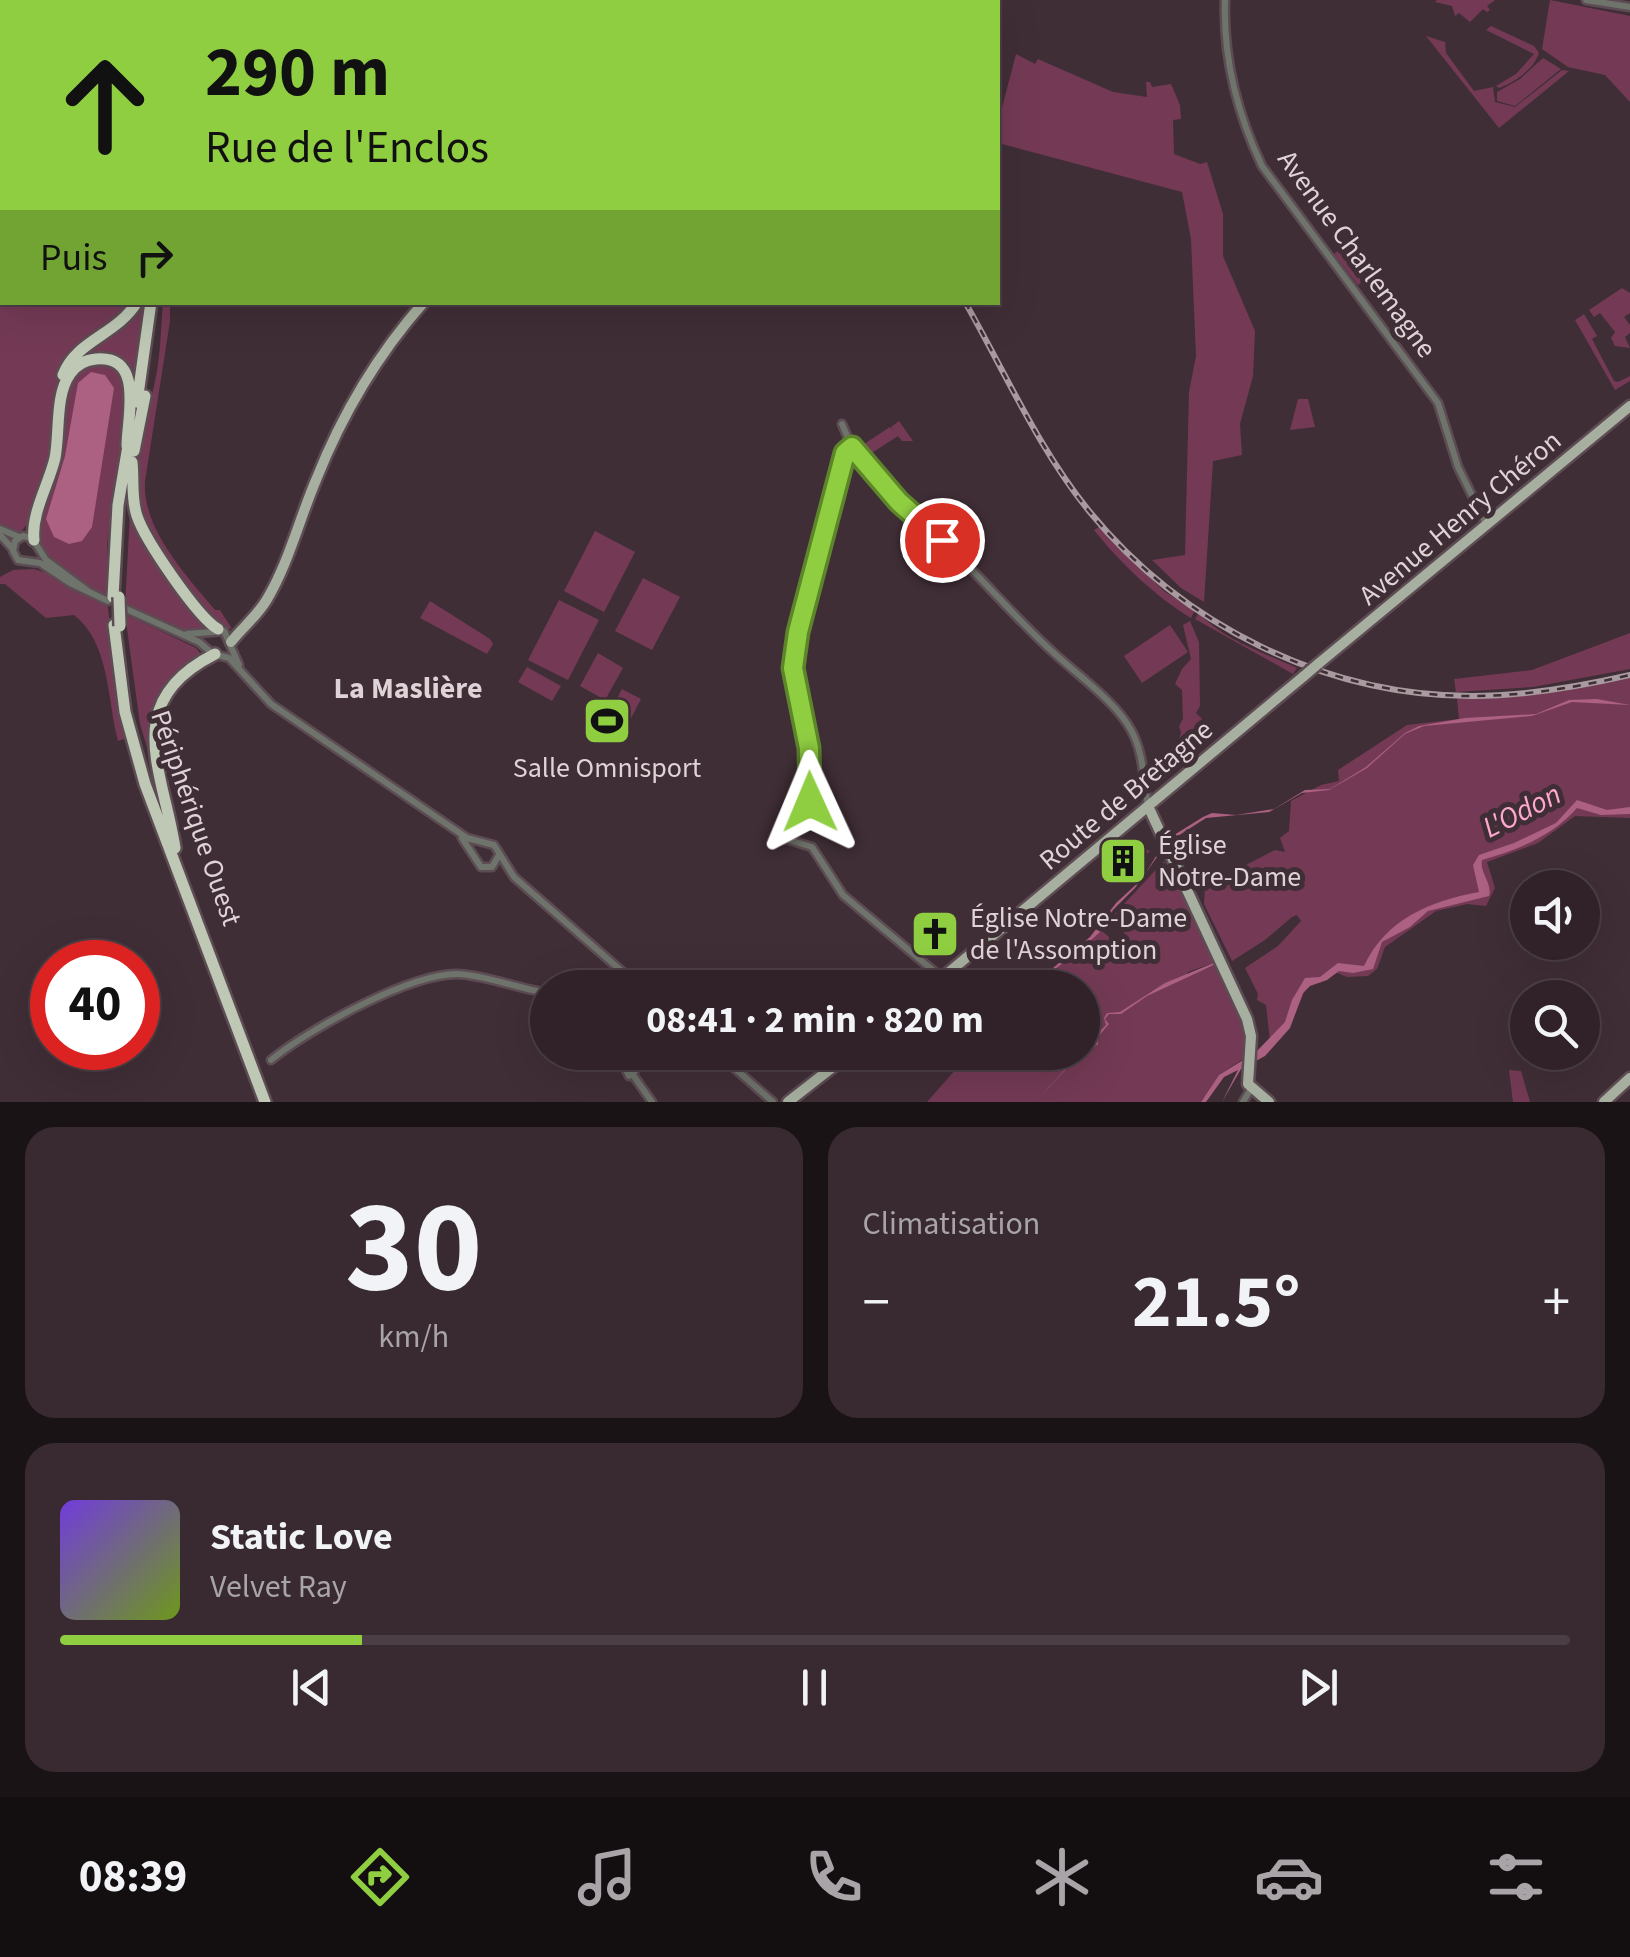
<!DOCTYPE html>
<html lang="fr">
<head>
<meta charset="utf-8">
<style>
  body { margin:0; font-family:"Source Sans 3",sans-serif; background:#382a30; color:#f1f3f6; height:100vh; display:flex; flex-direction:column; font-size:38px; white-space:nowrap }
  * { box-sizing:border-box; margin:0 }
  p { font-size:32px; color:#a8a4a8 }
  .icon { flex:none; width:55px; height:55px; fill:none; stroke:currentColor; stroke-width:2; stroke-linecap:round; stroke-linejoin:round }
  .map { position:relative; height:1102px; overflow:hidden }
  .panel { display:flex; flex-direction:column; gap:25px; padding:25px; background:#1a1316; flex:1 }
  .panel>* { flex:none }
  .hud { position:absolute; left:0px; top:0px; width:1000px; height:305px; box-shadow:0 10px 40px #0002,0 0 0 2px #4b3f45; background:#8fcd41; color:#111; overflow:hidden }
  .fabs { position:absolute; left:1510px; top:870px; display:grid; gap:20px }
  .fabs a { display:grid; place-items:center; width:90px; height:90px; border-radius:50%; background:#302228; box-shadow:0 10px 40px #0002,0 0 0 2px #4b3f45; font-size:50px }
  .speed { position:absolute; left:30px; top:940px; display:flex; gap:20px; font-size:50px; font-weight:700; text-align:center }
  .speed>* { display:grid; place-content:center; width:130px; height:130px; border-radius:50%; background:#302228; box-shadow:0 10px 40px #0002,0 0 0 2px #4b3f45; line-height:1 }
  .speed .limit { border:15px solid #d22; background:#fff; color:#111 }
  .pin { position:absolute; display:grid; place-items:center; width:85px; height:85px; color:#fff; margin:-42px; border:5px solid #fff; border-radius:50%; box-shadow:0 2px 10px #0007 }
  .me { position:absolute; width:110px; margin:-55px; rotate:359deg; stroke-linejoin:round; filter:drop-shadow(0 0 8px #0008) }
  .turn { display:flex; align-items:center; gap:35px; height:210px; padding:0 40px; font-size:45px }
  .turn .icon { width:130px; height:130px; stroke-width:2.5 }
  .turn b { display:block; font-size:70px; line-height:85px }
  .then { display:flex; align-items:center; height:95px; padding:0 40px; background:#0003; gap:20px; font-size:38px }
  .big { font-size:75px; font-weight:700; line-height:1.1 }
  .panel .widget { flex:1; display:flex; flex-direction:column; justify-content:center; gap:15px; min-width:0; padding:0 35px; border-radius:30px; background:#382a30 }
  .panel .dial { align-items:center; gap:0 }
  .dial b { font-size:130px; line-height:1 }
  .song { display:flex; align-items:center; gap:30px }
  .cover { width:120px; height:120px; border-radius:15px; background:linear-gradient(135deg,hsl(260 70% 55%),hsl(80 70% 35%)) }
  .played { height:10px; border-radius:5px; background:linear-gradient(90deg,#8fcd41 20%,#4b3f45 20%) }
  .keys { display:flex; justify-content:space-around; direction:ltr }
  .heat { display:flex; justify-content:space-between; align-items:center; font-size:55px; direction:ltr }
  .panel .tiles { flex:1; display:grid; gap:25px; grid-template-columns:1fr 1fr }
  .widget:last-child { grid-column:span 2 }
  .trip { position:absolute; left:530px; top:970px; width:570px; height:100px; border-radius:50px; background:#302228; box-shadow:0 10px 40px #0002,0 0 0 2px #4b3f45; font-weight:700; line-height:100px; text-align:center }
  .menu { display:flex; height:160px; justify-content:space-around; align-items:center; background:#130e10; color:#a8a4a8 }
  .menu .icon { width:70px; height:70px }
  .menu .current { color:#8fcd41 }
  .menu b { font-size:45px; color:#f1f3f6 }
  .map>svg:first-child { display:block }
</style>
</head>
<body>
<div class="map">
<svg width="1630" height="1102" viewBox="0 0 1630 1102">
  <rect width="100%" height="100%" fill="#402e36"/>
  <path fill="#743a55" d="M1437 0H1495L1487 6 1490 10 1487 12 1483 9 1470 22 1459 13 1455 16 1452 6 1435 2Z
    M1550 0 1630 16V102L1605 75 1568 67 1542 49Z
    M1491 26 1534 46 1539 53C1534 69 1514 83 1499 88L1496 86 1516 74 1534 54 1486 30Z
    M1426 36 1445 42 1446 53 1474 91 1493 87 1495 102 1515 107 1562 70 1569 71 1499 128Z
    M1016 54 1035 64 1038 59 1113 92 1147 97 1146 82H1150L1152 87 1171 84 1180 105 1181 119 1173 120 1174 154 1200 164 1207 162 1223 214V256L1255 331 1253 376 1240 424 1242 455 1213 461 1204 602 1181 588 1152 560 1185 555 1189 392 1196 356 1191 239 1182 192 998 143V123Z
    M1543 58 1561 69 1515 106 1497 101V92L1520 79Z
    M0 233 2 302 135 303C117 319 63 359 59 381 53 410 46 526 15 534L0 526Z
    M1355 238 1381 273 1367 283 1364 281 1358 285 1334 254 1340 249 1354 268 1364 260 1351 241Z
    M1622 288 1630 293V313L1624 317 1630 325V333L1625 337 1630 348 1615 346 1611 338 1615 332 1600 313 1594 317 1589 310Z
    M139 303H146L134 393 110 359 66 370Z
    M163 303H170V321L145 481C142 529 186 575 215 610H220L232 629 216 626C190 596 144 541 138 502 130 457 152 409 158 364 161 344 161 323 163 303Z
    M1584 314 1597 336 1592 339 1614 381 1618 382 1630 376V381L1615 390 1575 320Z
    M109 363 126 381 123 436 107 544V597C87 588 52 571 42 550 39 545 38 540 35 535L68 383 85 365Z
    M1298 399H1308L1315 427 1290 430Z
    M899 421 913 441H902L898 436 864 458 858 448 890 427 893 431 891 427Z
    M131 496 137 519 212 628C184 642 151 618 125 606Z
    M1099 527 1165 592 1195 610 1191 618C1156 597 1119 562 1094 530Z
    M595 531 635 552 604 612 564 591Z
    M34 569 50 574 108 607 115 679 127 738 118 741C107 699 110 643 74 615L46 618 5 584H0V577L13 570Z
    M643 578 680 597 652 650 615 631Z
    M559 600 599 620 568 680 528 660Z
    M430 601 490 639 493 644 487 654 420 618Z
    M1199 613C1222 639 1266 654 1297 668L1293 674 1195 619Z
    M125 614 196 648 204 658 158 706 157 781 140 724Z
    M1190 621 1199 642 1200 706 1196 713 1202 719 1190 740 1180 746 1177 744 1181 733 1179 726 1183 719 1182 690 1175 684 1182 669 1191 659 1183 625Z
    M1170 625 1188 652 1142 683 1124 656Z
    M1630 633V669L1533 687 1456 692 1454 679 1532 670Z
    M598 653 623 668 605 700 580 686Z
    M527 667 561 686 552 701 518 682Z
    M1630 677V818L1575 816 1538 843 1487 862 1495 888 1486 906 1467 904 1436 911 1385 947 1377 969 1368 976 1347 977 1335 972 1320 983 1308 982 1292 1022 1270 1041 1266 1005 1257 1000 1258 994 1245 968 1278 946 1301 921 1297 915 1292 917 1265 940 1232 961 1204 904 1205 886 1275 850 1285 852 1280 838 1289 831 1291 801 1321 785 1339 781 1338 770 1407 725 1459 719 1457 698 1538 694Z
    M622 689 641 699 631 718 612 708Z
    M1143 840 1142 848 1150 851 1122 876 1112 861 1131 843Z
    M1164 861 1216 962 1188 972 1184 978 1215 965 1244 1023 1246 1057 1219 1075 1201 1102H927L970 1053 1082 1052V988L1031 987 1076 954 1100 929 1121 948 1130 941 1112 917Z
    M1509 1070 1521 1071 1530 1102H1513Z"/>
  <path fill="#ac6082" d="M91 372 105 375 114 388 92 527 82 541 69 544 54 537 46 519 65 456 78 383Z
    M1597 699 1630 705 1572 702 1532 716 1424 726 1405 734 1367 768 1329 790 1302 793 1269 812 1206 818 1167 843 1135 888 1113 910 1101 931 1076 954 1029 988 1090 937 1116 903 1142 879 1166 840 1203 817 1212 813 1236 815 1274 809 1305 790 1330 789 1366 767 1405 733 1419 726 1465 718 1536 714 1569 700Z
    M1577 800 1607 810 1630 807V814L1601 815 1577 808C1551 837 1519 849 1482 860 1479 872 1493 884 1489 896L1428 911 1410 927 1382 942 1373 969 1353 973 1339 971 1327 980 1310 986 1303 993 1290 1028 1265 1056 1241 1069 1222 1102 1238 1070 1224 1077 1206 1102H1201L1219 1075 1256 1052 1285 1022 1292 1000 1305 978 1320 977 1338 963 1364 966C1386 919 1430 901 1479 892L1473 865 1479 855 1514 843 1556 823Z
    M1216 962 1221 978 1214 965 1147 996 1121 1014H1109L1105 1019 1109 1024 1097 1038 1098 1044 1074 1061 1035 1102 1074 1060 1092 1047 1094 1037 1106 1025 1104 1018 1107 1013 1120 1012 1165 983Z"/>
  <g fill="none" stroke-linecap="round" stroke-linejoin="round">
    <g stroke="#5d4c53" stroke-width="11">
      <path id="minor" d="M1225 0C1223 59 1237 113 1262 166L1438 403 1458 467 1486 524
        M1586 0 1630 7
        M842 424C862 480 918 516 958 556 991 588 1021 624 1055 654 1079 676 1116 702 1131 730 1144 753 1143 780 1148 805
        M0 529 19 537
        M0 535 12 548
        M89 592 46 560 32 538 23 536 15 541 13 551 18 560 40 563 70 583 108 601
        M124 608 199 642 213 654 229 658 271 704 467 838 494 845 514 877 641 988
        M187 634 224 631 239 665
        M462 838 481 867H492L499 855
        M783 838 812 847 843 895 942 978
        M785 839C793 829 803 819 808 807 826 763 790 705 794 658L839 465 848 441
        M616 1052 628 1068
        M716 1052 773 1102
        M271 1060C309 1029 409 974 457 974 481 974 520 989 548 993
        M631 1067 634 1072 629 1076 626 1070Z
        M633 1075 652 1102
        M1243 1102 1252 1087"/>
    </g>
    <g stroke="#5d4c53" stroke-width="15">
      <path id="major" d="M724 0 725 2
        M709 2 711 0
        M231 642C242 628 256 617 266 601 288 565 299 520 316 480 341 417 378 354 424 302
        M1318 664 1630 406
        M1148 806 1247 1019 1251 1036 1248 1084 1269 1102
        M930 988 1304 676
        M788 1102 852 1052
        M1604 1102 1630 1078"/>
    </g>
    <g stroke="#5d4c53" stroke-width="16">
      <path id="highway" d="M156 0V2
        M63 375C76 340 117 335 137 302
        M137 402 151 302
        M134 451 145 396
        M132 462C134 480 131 499 137 516 145 540 198 618 218 629
        M34 540C31 513 49 484 55 458 60 432 55 395 70 374 76 365 85 360 96 359 145 355 127 418 127 446
        M113 597 118 505 129 440
        M114 625 125 712 145 784 265 1102
        M175 848C163 770 120 702 215 654"/>
    </g>
    <use href="#minor" stroke="#6e736b" stroke-width="6"/>
    <use href="#major" stroke="#a7b0a0" stroke-width="10"/>
    <use href="#highway" stroke="#bec8b5" stroke-width="11"/>
    <g stroke="#a89a9f" stroke-width="6">
      <path id="rail" d="M325 0 331 2
        M965 302C1005 372 1038 448 1089 511 1182 625 1325 696 1472 696 1526 696 1578 687 1630 675"/>
    </g>
    <use href="#rail" stroke="#402e36" stroke-width="2.5" stroke-dasharray="8" stroke-linecap="butt"/>
    <g stroke="#5d4c53" stroke-width="15" stroke-linecap="butt">
      <path id="major-bridge" d="M1304 676 1318 664"/>
    </g>
    <g stroke="#5d4c53" stroke-width="16" stroke-linecap="butt">
      <path id="highway-bridge" d="M119 597 120 626"/>
    </g>
    <use href="#major-bridge" stroke="#a7b0a0" stroke-width="10"/>
    <use href="#highway-bridge" stroke="#bec8b5" stroke-width="11"/>
  </g>
  <g fill="none" stroke-linecap="round" stroke-linejoin="round">
    <g stroke="#5d852a" stroke-width="25">
      <path id="route" d="M810 802 809 748 793 668 798 632 845 453 852 447 899 502 942 540"/>
    </g>
    <use href="#route" stroke="#8fcd41" stroke-width="18"/>
  </g>
  <defs>
    <g id="stadium-square" transform="scale(2.5)"><rect x="-9" y="-9" width="18" height="18" rx="4" fill="#8fcd41" stroke="#402e36"/><path d="M0-5a6.5 5 0 1 0 0 10a6.5 5 0 1 0 0-10ZM-3.5-1.8h7v3.6h-7Z" fill="#111"/></g>
    <g id="building-square" transform="scale(2.5)"><rect x="-9" y="-9" width="18" height="18" rx="4" fill="#8fcd41" stroke="#402e36"/><path d="M-4-6H4V6H1V3H-1V6H-4ZM-2.5-4.3h1.7v1.8h-1.7ZM.8-4.3h1.7v1.8H.8ZM-2.5-1h1.7V.8h-1.7ZM.8-1h1.7V.8H.8Z" fill="#111"/></g>
    <g id="church-square" transform="scale(2.5)"><rect x="-9" y="-9" width="18" height="18" rx="4" fill="#8fcd41" stroke="#402e36"/><path d="M-1.2-6h2.4v3.5h3.3v2.4h-3.3V6h-2.4V-.1h-3.3v-2.4h3.3Z" fill="#111"/></g>
  </defs>
  <g fill-rule="evenodd">
    <use href="#stadium-square" x="607" y="721"/>
    <use href="#building-square" x="1123" y="861"/>
    <use href="#church-square" x="935" y="934"/>
  </g>
  <g text-anchor="middle" dominant-baseline="central" stroke-width="10" stroke-linejoin="round" paint-order="stroke">
    <g font-size="28" fill="#dfd3d7" stroke="#402e36">
      <text transform="translate(1357 254) rotate(54)">Avenue Charlemagne</text>
      <text transform="translate(1460 518) rotate(-40)">Avenue Henry Chéron</text>
      <text transform="translate(1126 795) rotate(-40)">Route de Bretagne</text>
      <text transform="translate(196 818) rotate(71)">Périphérique Ouest</text>
    </g>
    <g font-size="28" fill="#dfd3d7" stroke="#402e36" text-anchor="start">
      <text x="607" y="768" text-anchor="middle">Salle Omnisport</text>
      <text x="1158" y="845">Église<tspan x="1158" dy="32">Notre-Dame</tspan></text>
      <text x="970" y="918">Église Notre-Dame<tspan x="970" dy="32">de l'Assomption</tspan></text>
    </g>
    <g font-size="30" font-weight="bold" fill="#dfd3d7" stroke="#402e36">
      <text x="408" y="688">La Maslière</text>
    </g>
    <g font-size="30" font-style="italic" fill="#fda8cc" stroke="#402e36">
      <text transform="translate(1522 811) rotate(-27)">L'Odon</text>
    </g>
  </g>
</svg>
<div class="fabs">
<a><svg class="icon" aria-label="sound" viewBox="0 0 24 24"><path d="M4 9h4l5-4v14l-5-4H4zM17 9q2 3 0 6"/></svg></a>
<a><svg class="icon" aria-label="search" viewBox="0 0 24 24"><circle cx="10" cy="10" r="6"/><path d="M15 15l6 6"/></svg></a>
</div>
<div class="speed"><div class="limit">40</div></div>
<div class="pin" style="left:942px;top:540px;background:#d93025"><svg class="icon" aria-label="arrive" viewBox="0 0 24 24"><path d="M6 21V4h12l-3 4 3 4H6"/></svg></div>
<svg class="me" style="left:810px;top:802px" viewBox="-20 -20 40 40"><path d="M0-17L14 15 0 8-14 15z" fill="#8fcd41" stroke="#fff" stroke-width="4"/></svg>
<div class="trip">08:41 · 2 min · 820 m</div>
<div class="hud">
<div class="turn"><svg class="icon" aria-label="ahead" viewBox="0 0 24 24"><path d="M12 20V5M6 11l6-6 6 6"/></svg><div><b>290 m</b>Rue de l'Enclos</div></div>
<div class="then">Puis<svg class="icon" aria-label="right" viewBox="0 0 24 24"><path d="M7 20v-9h11M14 6l5 5-5 5"/></svg></div>
</div>
</div>
<section class="panel">
<div class="tiles">
<div class="widget dial"><b>30</b><p>km/h</p></div>
<div class="widget"><p>Climatisation</p>
<div class="heat"><a>−</a><b class="big">21.5°</b><a>+</a></div>
</div>
<div class="widget">
<div class="song"><i class="cover"></i><div><b>Static Love</b><p>Velvet Ray</p></div></div>
<div class="played"></div>
<div class="keys"><svg class="icon" aria-label="previous" viewBox="0 0 24 24"><path d="M18 5L8 12l10 7zM5 5v14"/></svg><svg class="icon" aria-label="pause" viewBox="0 0 24 24"><path d="M8 5v14M16 5v14"/></svg><svg class="icon" aria-label="next" viewBox="0 0 24 24"><path d="M6 5l10 7-10 7zM19 5v14"/></svg></div>
</div>
</div>
</section>
<nav class="menu">
<b>08:39</b>
<svg class="icon current" aria-label="directions" viewBox="0 0 24 24"><path d="M12 3l9 9-9 9-9-9zM9 14v-3h6M13 9l2 2-2 2"/></svg>
<svg class="icon" aria-label="music" viewBox="0 0 24 24"><path d="M9 18V5l10-2v13"/><circle cx="6" cy="18" r="3"/><circle cx="16" cy="16" r="3"/></svg>
<svg class="icon" aria-label="phone" viewBox="0 0 24 24"><path d="M5 4h4l2 5-3 2q2 4 5 5l2-3 5 2v4C11 20 4 13 5 4z"/></svg>
<svg class="icon" aria-label="climate" viewBox="0 0 24 24"><path d="M12 3v18M4 7l16 10M4 17L20 7"/></svg>
<svg class="icon" aria-label="car" viewBox="0 0 24 24"><path d="M5 17H2v-5l4-1 3-4h7l3 4 3 1v5h-3M9 17h6M6 11h13"/><circle cx="7" cy="17" r="2"/><circle cx="17" cy="17" r="2"/></svg>
<svg class="icon" aria-label="filters" viewBox="0 0 24 24"><path d="M4 7h16M4 17h16"/><circle cx="9" cy="7" r="2"/><circle cx="15" cy="17" r="2"/></svg>
</nav>
</body>
</html>
